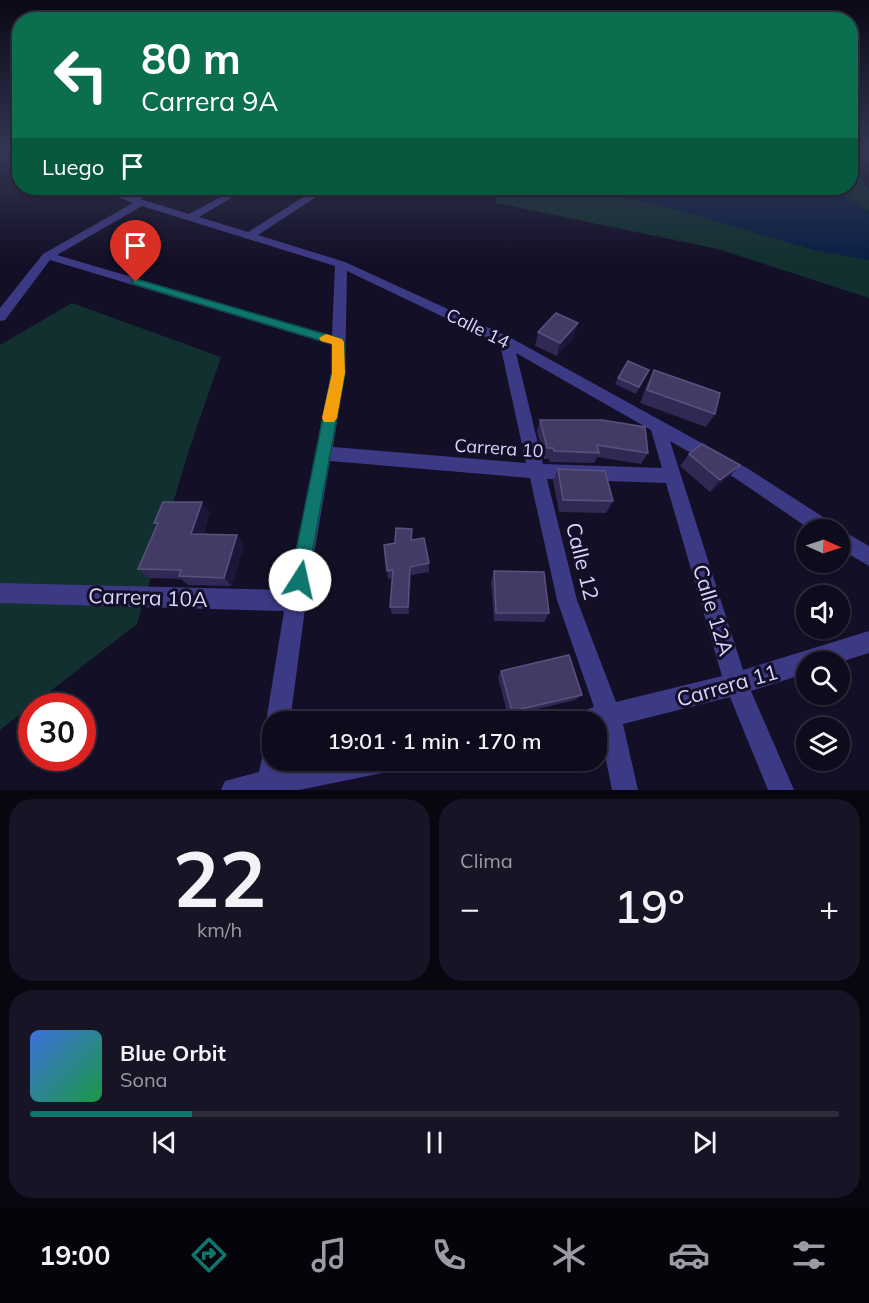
<!DOCTYPE html>
<html lang="es">
<head>
<meta charset="utf-8">
<style>
  body { margin:0; font-family:Mulish,sans-serif; background:#171425; color:#f1f3f6; height:100vh; display:flex; flex-direction:column; font-size:22px; white-space:nowrap }
  * { box-sizing:border-box; margin:0 }
  p { font-size:20px; color:#9b9ba3 }
  .icon { flex:none; width:33px; height:33px; fill:none; stroke:currentColor; stroke-width:2; stroke-linecap:round; stroke-linejoin:round }
  .map { position:relative; height:790px; overflow:hidden }
  .panel { display:flex; flex-direction:column; gap:9px; padding:9px; background:#08060f; flex:1 }
  .panel>* { flex:none }
  .banner { position:absolute; left:12px; top:12px; width:846px; height:183px; border-radius:24px; box-shadow:0 2px 4px #0004,0 0 0 2px #2e2b3b; background:#0b6e4f; color:#fff; overflow:hidden }
  .needle { width:39px; rotate:93deg }
  .controls { position:absolute; left:796px; top:519px; display:grid; gap:12px }
  .controls a { display:grid; place-items:center; width:54px; height:54px; border-radius:50%; background:#0e0b1c; box-shadow:0 2px 4px #0004,0 0 0 2px #2e2b3b; font-size:30px }
  .speed { position:absolute; left:18px; top:693px; display:flex; gap:12px; font-size:30px; font-weight:700; text-align:center }
  .speed>* { display:grid; place-content:center; width:78px; height:78px; border-radius:50%; background:#0e0b1c; box-shadow:0 2px 4px #0004,0 0 0 2px #2e2b3b; line-height:1 }
  .speed .limit { border:9px solid #d22; background:#fff; color:#111 }
  .pin { position:absolute; display:grid; place-items:center; width:51px; height:51px; color:#fff; margin:-62px -26px; border-radius:50% 50% 50% 0; rotate:-45deg; box-shadow:0 0 6px #0007 }
  .pin .icon { rotate:45deg }
  .me { position:absolute; width:66px; margin:-33px; rotate:10deg; stroke-linejoin:round; filter:drop-shadow(0 0 4px #0008) }
  .turn { display:flex; align-items:center; gap:21px; height:126px; padding:0 30px; font-size:27px }
  .turn .icon { width:78px; height:78px; stroke-width:2.5 }
  .turn b { display:block; font-size:42px; line-height:51px }
  .then { display:flex; align-items:center; height:57px; padding:0 30px; background:#0003; gap:12px; font-size:22px }
  .big { font-size:45px; font-weight:600; line-height:1.1 }
  .panel .widget { flex:1; display:flex; flex-direction:column; justify-content:center; gap:9px; min-width:0; padding:0 21px; border-radius:24px; background:#171425 }
  .panel .dial { align-items:center; gap:0 }
  .dial b { font-size:78px; line-height:1 }
  .song { display:flex; align-items:center; gap:18px }
  .cover { width:72px; height:72px; border-radius:9px; background:linear-gradient(135deg,hsl(220 70% 55%),hsl(140 70% 35%)) }
  .played { height:6px; border-radius:3px; background:linear-gradient(90deg,#0f766e 20%,#2e2b3b 20%) }
  .keys { display:flex; justify-content:space-around; direction:ltr }
  .heat { display:flex; justify-content:space-between; align-items:center; font-size:33px; direction:ltr }
  .panel .tiles { flex:1; display:grid; gap:9px; grid-template-columns:1fr 1fr }
  .widget:last-child { grid-column:span 2 }
  .trip { position:absolute; left:262px; top:711px; width:345px; height:60px; border-radius:24px; background:#0e0b1c; box-shadow:0 2px 4px #0004,0 0 0 2px #2e2b3b; font-weight:600; line-height:60px; text-align:center }
  .dock { display:flex; height:96px; justify-content:space-around; align-items:center; background:#06040b; color:#9b9ba3 }
  .dock .icon { width:42px; height:42px }
  .dock .current { color:#0f766e }
  .dock b { font-size:27px; color:#f1f3f6 }
  .map>svg:first-child { display:block }
</style>
</head>
<body>
<div class="map">
<svg width="869" height="790" viewBox="0 0 869 790">
  <rect width="100%" height="100%" fill="#130f26"/>
  <path fill="#12302f" d="M851 164 869 190V298L718 249 496 203V188H850Z
    M72 303 221 357 188 453 137 624 0 730V345Z"/>
  <path fill="#0a1f44" d="M582 188H830L869 211V260L814 250 671 208Z"/>
  <g fill="none" stroke-linecap="round" stroke-linejoin="round">
    <path fill="#3d3a85" fill-rule="evenodd" d="M95 188H107L132 196 152 188H163L140 199 189 214 238 188H248L199 217 248 232 310 193 312 191 311 188H319L322 191 316 197 258 235 345 262 511 338 747 468 834 524 836 530H811L735 478 670 441 743 670 869 631V653L840 662H807V673L751 691 794 790H768L730 697 623 724 638 790H612L600 730H597V722H571L575 714 594 707 557 600 530 478 330 461 306 601 290 722H273V732L270 730 266 722 284 611 0 603V583L288 590 331 373 332 345 50 260 5 320 0 321V308L43 254 133 203ZM142 206 335 266 332 336 57 255ZM347 271 500 344 526 463 333 447 345 373ZM516 353 651 430 662 468 543 464ZM547 479 666 483 722 676 616 702 577 600Z
      M840 529 869 546V566L840 549Z
      M273 746V760H285L284 767 320 760H399L396 769 387 772 299 790H221L225 781 259 772 264 749Z"/>
  </g>
  <path fill="#312854" d="M538 332 574 337 557 356 535 346Z
    M654 370 715 414 706 427 640 403 647 384Z
    M646 376 636 394 615 384 618 378Z
    M540 420 648 453 641 464 597 457 594 463 550 462 549 459H544L537 431Z
    M689 454 729 477 710 492 680 466Z
    M558 469 613 501 606 513 559 512 553 481Z
    M202 502 210 513 203 534 237 535 244 544 232 586 188 585 181 579 149 578 138 569 157 525 154 523Z
    M412 540 429 563V572L411 575 409 614H392L390 607 392 578 388 579 387 571 395 543Z
    M494 571 549 613 544 622 494 621 491 581Z
    M501 671 582 695 575 700 508 716 498 677Z"/>
  <path fill="#1d163a" d="M578 323 574 337 557 356 560 343Z
    M740 465 729 477 710 492 720 480Z
    M202 502 210 513 199 544 191 534Z
    M237 535 244 544 232 586 224 578Z
    M410 567 411 575 409 614 408 607Z"/>
  <path fill="#433a66" stroke="#5a527e" stroke-width="1.5" d="M556 313 578 323 560 343 538 332Z
    M628 361 649 370 639 387 618 378Z
    M654 370 720 393 715 414 647 390Z
    M540 420H602L645 427 648 453 597 445 599 453 554 451 553 448H547Z
    M702 444 740 465 720 480 689 454Z
    M558 469 605 471 613 501 563 500Z
    M163 502H202L191 534 237 535 224 578 179 576 181 570 138 569 158 523H154Z
    M396 528 412 529 411 540 424 538 429 563 410 567 408 607H390L393 570 387 571 384 545 395 543Z
    M494 571 544 572 549 613H496Z
    M569 655 582 695 512 711 501 671Z"/>
  <linearGradient id="sky" x2="0" y2="1"><stop stop-color="#0a0815"/><stop offset="0.58" stop-color="#333752"/><stop offset="1" stop-color="#333752" stop-opacity="0"/></linearGradient>
  <rect width="869" height="261" fill="url(#sky)"/>
  <path fill="#0f766e" stroke="#0a4d48" stroke-width="1.5" d="M136 279 342 339 344 342 345 373 306 587 300 589 293 587 290 580 332 373V344L133 284 131 282Z"/>
  <path fill="#f59e0b" d="M326 334 342 339 344 342 345 373 337 418 334 422H324L322 418 332 373V344L321 341 319 338Z"/>
  <g text-anchor="middle" dominant-baseline="central" stroke-width="6" stroke-linejoin="round" paint-order="stroke">
    <g font-size="18" fill="#d9d4ff" stroke="#130f26">
      <text transform="translate(478 328) rotate(26)">Calle 14</text>
      <text transform="translate(499 448) rotate(4)">Carrera 10</text>
    </g>
    <g font-size="21" fill="#d9d4ff" stroke="#130f26">
      <text transform="translate(583 561) rotate(76)">Calle 12</text>
      <text transform="translate(148 597) rotate(2)">Carrera 10A</text>
      <text transform="translate(714 610) rotate(73)">Calle 12A</text>
      <text transform="translate(727 685) rotate(-16)">Carrera 11</text>
    </g>
  </g>
</svg>
<div class="controls">
<a><svg class="needle" viewBox="-14 -14 28 28"><path d="M0-13l5 13h-10z" fill="#e53935"/><path d="M0 13l5-13h-10z" fill="#9b9ba3"/></svg></a>
<a><svg class="icon" aria-label="sound" viewBox="0 0 24 24"><path d="M4 9h4l5-4v14l-5-4H4zM17 9q2 3 0 6"/></svg></a>
<a><svg class="icon" aria-label="search" viewBox="0 0 24 24"><circle cx="10" cy="10" r="6"/><path d="M15 15l6 6"/></svg></a>
<a><svg class="icon" aria-label="layers" viewBox="0 0 24 24"><path d="M12 4l9 5-9 5-9-5zM3 14l9 5 9-5"/></svg></a>
</div>
<div class="speed"><div class="limit">30</div></div>
<div class="pin" style="left:136px;top:282px;background:#d93025"><svg class="icon" aria-label="arrive" viewBox="0 0 24 24"><path d="M6 21V4h12l-3 4 3 4H6"/></svg></div>
<svg class="me" style="left:300px;top:580px" viewBox="-20 -20 40 40"><circle r="19" fill="#fff"/><path d="M0-13L10 11 0 6-10 11z" fill="#0f766e"/></svg>
<div class="trip">19:01 · 1 min · 170 m</div>
<div class="banner">
<div class="turn"><svg class="icon" aria-label="left" viewBox="0 0 24 24"><path d="M17 20v-9H6M10 6l-5 5 5 5"/></svg><div><b>80 m</b>Carrera 9A</div></div>
<div class="then">Luego<svg class="icon" aria-label="arrive" viewBox="0 0 24 24"><path d="M6 21V4h12l-3 4 3 4H6"/></svg></div>
</div>
</div>
<section class="panel">
<div class="tiles">
<div class="widget dial"><b>22</b><p>km/h</p></div>
<div class="widget"><p>Clima</p>
<div class="heat"><a>−</a><b class="big">19°</b><a>+</a></div>
</div>
<div class="widget">
<div class="song"><i class="cover"></i><div><b>Blue Orbit</b><p>Sona</p></div></div>
<div class="played"></div>
<div class="keys"><svg class="icon" aria-label="previous" viewBox="0 0 24 24"><path d="M18 5L8 12l10 7zM5 5v14"/></svg><svg class="icon" aria-label="pause" viewBox="0 0 24 24"><path d="M8 5v14M16 5v14"/></svg><svg class="icon" aria-label="next" viewBox="0 0 24 24"><path d="M6 5l10 7-10 7zM19 5v14"/></svg></div>
</div>
</div>
</section>
<nav class="dock">
<b>19:00</b>
<svg class="icon current" aria-label="directions" viewBox="0 0 24 24"><path d="M12 3l9 9-9 9-9-9zM9 14v-3h6M13 9l2 2-2 2"/></svg>
<svg class="icon" aria-label="music" viewBox="0 0 24 24"><path d="M9 18V5l10-2v13"/><circle cx="6" cy="18" r="3"/><circle cx="16" cy="16" r="3"/></svg>
<svg class="icon" aria-label="phone" viewBox="0 0 24 24"><path d="M5 4h4l2 5-3 2q2 4 5 5l2-3 5 2v4C11 20 4 13 5 4z"/></svg>
<svg class="icon" aria-label="climate" viewBox="0 0 24 24"><path d="M12 3v18M4 7l16 10M4 17L20 7"/></svg>
<svg class="icon" aria-label="car" viewBox="0 0 24 24"><path d="M5 17H2v-5l4-1 3-4h7l3 4 3 1v5h-3M9 17h6M6 11h13"/><circle cx="7" cy="17" r="2"/><circle cx="17" cy="17" r="2"/></svg>
<svg class="icon" aria-label="filters" viewBox="0 0 24 24"><path d="M4 7h16M4 17h16"/><circle cx="9" cy="7" r="2"/><circle cx="15" cy="17" r="2"/></svg>
</nav>
</body>
</html>
